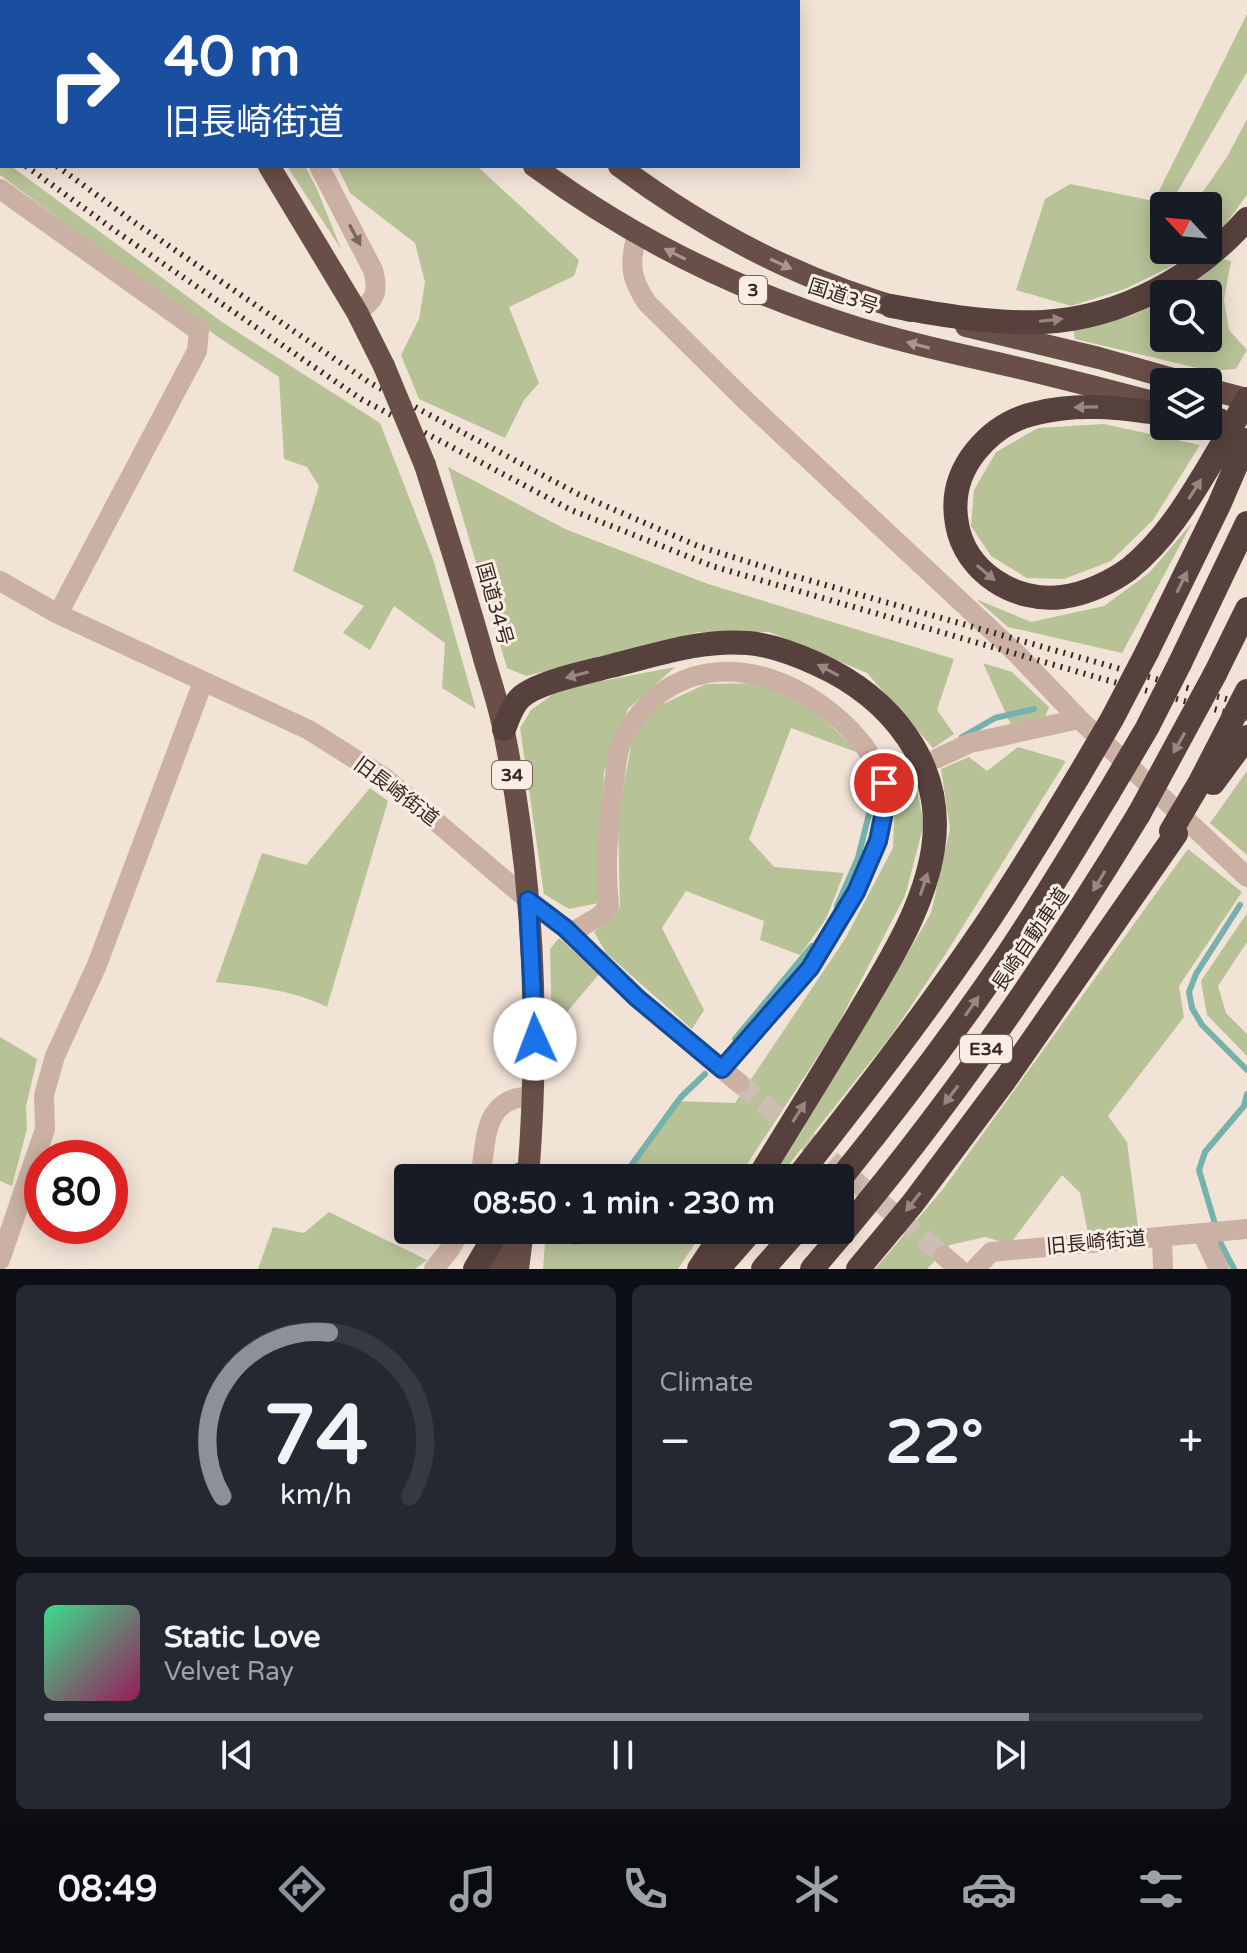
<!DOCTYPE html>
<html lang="en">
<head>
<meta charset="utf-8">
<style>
  body { margin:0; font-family:"Varela Round","Noto Sans JP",sans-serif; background:#242831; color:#f1f3f6; height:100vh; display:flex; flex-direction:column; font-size:30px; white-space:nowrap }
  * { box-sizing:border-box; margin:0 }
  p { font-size:26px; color:#9ea1a6 }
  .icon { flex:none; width:44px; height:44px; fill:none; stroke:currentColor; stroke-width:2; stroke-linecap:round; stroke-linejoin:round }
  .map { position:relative; height:1269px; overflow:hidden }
  .side { display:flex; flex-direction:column; gap:16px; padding:16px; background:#0d0f14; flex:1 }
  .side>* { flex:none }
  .guide { position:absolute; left:0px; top:0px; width:800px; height:168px; box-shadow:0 4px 20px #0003; background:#1a4fa0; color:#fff; overflow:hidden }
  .needle { width:52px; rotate:296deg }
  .tools { position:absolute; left:1150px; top:192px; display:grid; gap:16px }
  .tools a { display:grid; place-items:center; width:72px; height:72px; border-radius:8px; background:#171b24; box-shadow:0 4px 20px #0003; font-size:40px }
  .speed { position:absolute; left:24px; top:1140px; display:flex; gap:16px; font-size:40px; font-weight:700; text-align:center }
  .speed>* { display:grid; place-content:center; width:104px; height:104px; border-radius:50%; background:#171b24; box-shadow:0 4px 20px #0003; line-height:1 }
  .speed .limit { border:12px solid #d22; background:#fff; color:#111 }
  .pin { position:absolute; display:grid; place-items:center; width:68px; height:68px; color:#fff; margin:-34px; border:4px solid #fff; border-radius:50%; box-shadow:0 2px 8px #0007 }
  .me { position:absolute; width:88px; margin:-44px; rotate:358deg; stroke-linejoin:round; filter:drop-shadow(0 0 6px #0008) }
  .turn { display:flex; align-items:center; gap:28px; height:168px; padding:0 32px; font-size:36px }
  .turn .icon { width:104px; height:104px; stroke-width:2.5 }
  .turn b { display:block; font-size:56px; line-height:68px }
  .big { font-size:60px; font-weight:700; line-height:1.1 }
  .side .widget { flex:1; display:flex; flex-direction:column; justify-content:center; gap:12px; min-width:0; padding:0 28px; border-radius:12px; background:#242831 }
  .side .dial { align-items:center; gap:0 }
  .dial svg { height:208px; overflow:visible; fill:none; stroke:#363941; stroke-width:7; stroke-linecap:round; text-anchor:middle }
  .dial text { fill:#f1f3f6; stroke:none }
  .song { display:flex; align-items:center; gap:24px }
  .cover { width:96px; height:96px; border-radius:12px; background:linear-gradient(135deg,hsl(150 70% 55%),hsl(330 70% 35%)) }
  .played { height:8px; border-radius:4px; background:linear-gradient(90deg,#8c9099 85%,#363941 85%) }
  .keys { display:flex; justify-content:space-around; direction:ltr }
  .heat { display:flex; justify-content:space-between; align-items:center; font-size:44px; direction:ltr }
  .side .tiles { flex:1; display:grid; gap:16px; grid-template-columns:1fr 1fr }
  .widget:last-child { grid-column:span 2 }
  .trip { position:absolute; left:394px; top:1164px; width:460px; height:80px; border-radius:8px; background:#171b24; box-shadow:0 4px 20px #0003; font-weight:700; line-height:80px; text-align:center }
  .dock { display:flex; height:128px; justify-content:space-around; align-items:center; background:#090b0e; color:#9ea1a6 }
  .dock .icon { width:56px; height:56px }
  .dock .current { color:#8c9099 }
  .dock b { font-size:36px; color:#f1f3f6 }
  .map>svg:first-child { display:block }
</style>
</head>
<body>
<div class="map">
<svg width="1247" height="1269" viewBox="0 0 1247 1269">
  <rect width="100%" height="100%" fill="#f2e3d7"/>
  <path fill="#b8c297" d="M1247 14V72L1169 206H1164V214L1160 222 1164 229V250H1194L1174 265 1125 289 1071 306 1016 290 1045 199 1070 184 1154 201Z
    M1247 119V195L1222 229 1208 240V206H1193L1227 157Z
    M0 158 2 159V166H11L222 322 380 423 433 559 476 709 442 688 445 643 394 606 370 650 343 633 364 606 293 571 319 486 307 467 284 459 279 377 215 335 0 175Z
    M287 166H305L317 189 341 249Z
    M337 166H477L579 260 574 276 509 307 539 383 524 400 505 438 419 399 401 355 419 319 425 282 415 243 350 193Z
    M1223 259 1231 261 1224 300 1229 330 1247 350 1236 369 1210 371 1075 339 1073 328 1131 316 1164 299V338H1208V294H1173L1184 288Z
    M1104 424 1200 445 1153 520 1111 561 1064 579 1027 578 991 556 971 526 974 490 996 452 1038 428Z
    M448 467 565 529 708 584 954 659 937 710 954 734 933 748 867 673 769 632H699L526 676 507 668Z
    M1192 523 1122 653 1008 627 976 599 1031 622 1104 606 1149 573Z
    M983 663 1012 672 1049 707 1044 720 1011 725Z
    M675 667 628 709 604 772 599 903 569 909 544 894 520 728 531 710 560 689Z
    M763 683 811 707 859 753 791 728 749 839 774 867 844 873 826 919 800 955 760 940 764 921 686 891 662 928 704 1010 692 1029 606 953 594 932 620 907 618 817 632 741 652 709 706 684Z
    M1018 747 1066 761 945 955 891 1036 778 1178H769L872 1015 931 913 950 829 941 769 969 757 987 771Z
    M1247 771V855L1210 823Z
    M914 775 924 824 905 896 835 1030 738 1178H619L674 1101 735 1103 845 939 893 848 895 804Z
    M370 788 388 801 327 1007C293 990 253 986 216 982L262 853 306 865Z
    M1188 849 1242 892 1179 986 1184 1017 1108 1116 1127 1142 1138 1226 1088 1233 1080 1193 1062 1175 1010 1244 985 1237 950 1245 927 1269H875L943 1189Z
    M1247 913V942L1218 986 1226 1013 1247 1034V1056L1207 1015 1201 981Z
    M559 938 599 974 552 1030 550 949Z
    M0 1037 37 1059 26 1107 27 1129 12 1186 0 1181Z
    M329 1212 427 1260 415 1269H258L273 1227 304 1233Z
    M546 1230H704L678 1269H543Z"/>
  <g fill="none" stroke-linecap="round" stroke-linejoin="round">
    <path stroke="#75b1ad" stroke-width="6" d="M962 737 995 718 1034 709
      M1240 905 1196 974 1189 992 1192 1008 1202 1025 1247 1070
      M837 906 858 858 872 802
      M735 1039 812 946
      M622 1178 681 1097 705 1074
      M555 1239 576 1242 585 1230
      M1234 1269 1221 1244 1199 1170 1205 1152 1244 1106 1247 1094"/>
    <path stroke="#ccbeb3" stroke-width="20" stroke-dasharray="20 10" stroke-linecap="butt" d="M739 1083 944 1256"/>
    <path stroke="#cbb1a3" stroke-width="20" d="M319 0 322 2
      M265 2 267 0
      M319 166 373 270C379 292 376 300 357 312
      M0 189 199 331 197 351 58 614
      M637 235C629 263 630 278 647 303L746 401 1017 654 1079 719 1247 877
      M0 581 58 614 309 730 385 778 528 900 565 928 637 998 739 1083
      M938 758 970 743 1079 719
      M571 933 601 915 609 905C604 864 609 824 614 783 616 772 616 758 620 747 626 728 648 700 665 690 731 647 814 686 860 741 871 752 877 770 884 783
      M722 1069 810 968 856 892 878 841 885 807 884 783 905 771
      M480 1178C486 1151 481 1110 514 1099 520 1097 527 1097 533 1096
      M1202 1233 1219 1269
      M1162 1237 1163 1269
      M944 1256 959 1269
      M0 1260 45 1129 44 1095 55 1056 97 965 203 682
      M434 1269 450 1249 461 1230
      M975 1269 991 1252 1247 1229"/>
    <path stroke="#684f48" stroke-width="22" d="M168 0 170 2
      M343 0 345 2
      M429 0 431 2
      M269 166 357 312 384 366
      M534 166C633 239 741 292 858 328 903 342 948 352 993 362 1051 375 1107 390 1164 405
      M619 166C706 231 804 282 910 311
      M966 326 1099 358 1184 382
      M1208 389 1247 399
      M425 465C446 531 467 596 485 662 492 685 500 709 504 732 534 879 540 1029 528 1178
      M499 1269 507 1230
      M518 1269 523 1230"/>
    <path stroke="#57413c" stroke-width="24" d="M891 306C941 315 992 324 1043 322 1121 318 1196 277 1247 219
      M1164 414C1122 408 1079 402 1037 413 1013 418 992 431 976 451 959 472 952 497 957 524 965 572 1015 603 1062 597 1085 594 1110 583 1129 569 1169 537 1194 491 1220 448
      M1208 419 1219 420
      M1147 652 1219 505 1247 440
      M1180 663 1247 523
      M1215 674 1247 609
      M504 729C508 718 512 706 520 698 537 682 588 672 611 666 656 655 701 639 748 643 771 645 795 654 817 664 890 697 946 764 933 849 924 908 889 962 859 1013 826 1068 792 1123 758 1178
      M518 1178 519 1175
      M797 1178C860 1098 923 1017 980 933 1015 882 1046 830 1078 777
      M840 1179C899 1106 955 1032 1008 954 1043 902 1075 848 1108 794
      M475 1269 498 1230
      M699 1269 725 1230
      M718 1269 752 1230
      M763 1269 797 1230
      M812 1269C935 1127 1042 974 1139 814
      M858 1269 913 1203 1005 1080 1176 834"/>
    <path stroke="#352925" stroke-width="6" stroke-dasharray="2 6" stroke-linecap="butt" d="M0 125 2 127
      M0 147 2 149
      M26 166 117 232 361 399 571 510 712 566 1103 679 1247 718
      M57 166 131 220 370 383 578 494 698 546 787 574 1247 705"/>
    <path stroke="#684f48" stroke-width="22" d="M384 366 425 465"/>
    <path stroke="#57413c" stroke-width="24" d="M1220 448 1247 399
      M1078 777 1112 719 1147 652
      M1213 783 1247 737
      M1108 794 1147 728 1180 663
      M1139 814 1215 674
      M1171 831 1200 782 1247 691"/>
  </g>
  <defs><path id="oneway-solid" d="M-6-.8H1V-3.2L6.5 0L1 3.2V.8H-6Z" transform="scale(2)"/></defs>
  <use fill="#78665e" href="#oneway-solid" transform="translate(355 235) rotate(62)"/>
  <g fill="#aa968e">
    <use href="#oneway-solid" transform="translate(675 254) rotate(-153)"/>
    <use href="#oneway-solid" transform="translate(781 264) rotate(25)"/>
    <use href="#oneway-solid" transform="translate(918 345) rotate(-165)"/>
  </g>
  <g fill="#98867f">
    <use href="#oneway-solid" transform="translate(1051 320) rotate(-6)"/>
    <use href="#oneway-solid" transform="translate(1086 407) rotate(179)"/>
    <use href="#oneway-solid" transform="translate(1195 489) rotate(-58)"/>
    <use href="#oneway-solid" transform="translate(986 573) rotate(40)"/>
    <use href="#oneway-solid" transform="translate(1182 582) rotate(-64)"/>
    <use href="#oneway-solid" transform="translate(828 670) rotate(-152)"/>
    <use href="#oneway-solid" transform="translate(577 675) rotate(165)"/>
    <use href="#oneway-solid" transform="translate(1179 743) rotate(119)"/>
    <use href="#oneway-solid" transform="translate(1099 881) rotate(121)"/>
    <use href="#oneway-solid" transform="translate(924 884) rotate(-72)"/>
    <use href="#oneway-solid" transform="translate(972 1006) rotate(-55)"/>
    <use href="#oneway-solid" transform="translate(951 1095) rotate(127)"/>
    <use href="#oneway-solid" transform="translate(799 1112) rotate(-58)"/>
    <use href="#oneway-solid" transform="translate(913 1202) rotate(128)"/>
  </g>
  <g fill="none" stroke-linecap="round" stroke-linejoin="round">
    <g stroke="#114b97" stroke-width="20">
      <path id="route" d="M535 1039 528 900 565 928 637 998 722 1069 810 968 856 892 878 841 885 807 884 783"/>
    </g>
    <use href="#route" stroke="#1a73e8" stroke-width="14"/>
  </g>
  <g text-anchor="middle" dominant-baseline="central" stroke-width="6" stroke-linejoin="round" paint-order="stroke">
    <g fill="#faede3" stroke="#70645e" stroke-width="2">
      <rect x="739" y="276" width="28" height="28" rx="6"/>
      <rect x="492" y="761" width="40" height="28" rx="6"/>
      <rect x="960" y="1035" width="52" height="28" rx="6"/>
    </g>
    <g font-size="18" font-weight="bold" fill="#352925">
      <text x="753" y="290">3</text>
      <text x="512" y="775">34</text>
      <text x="986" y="1049">E34</text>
    </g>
    <g font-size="20" fill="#352925" stroke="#faede3">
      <text transform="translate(843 297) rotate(18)">国道3号</text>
      <text transform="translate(494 604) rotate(74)">国道34号</text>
      <text transform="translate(396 792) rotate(37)">旧長崎街道</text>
      <text transform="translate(1031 940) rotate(-56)">長崎自動車道</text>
      <text transform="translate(1096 1243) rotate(-5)">旧長崎街道</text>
    </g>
  </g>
</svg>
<div class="tools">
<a><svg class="needle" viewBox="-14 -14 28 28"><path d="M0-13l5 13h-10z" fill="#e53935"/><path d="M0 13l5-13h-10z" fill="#9ea1a6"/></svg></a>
<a><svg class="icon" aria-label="search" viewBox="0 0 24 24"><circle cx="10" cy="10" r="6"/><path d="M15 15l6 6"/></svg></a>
<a><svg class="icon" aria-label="layers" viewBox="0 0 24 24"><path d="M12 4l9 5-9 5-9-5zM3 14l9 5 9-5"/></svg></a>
</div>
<div class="speed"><div class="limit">80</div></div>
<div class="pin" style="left:884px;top:783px;background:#d93025"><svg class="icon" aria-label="arrive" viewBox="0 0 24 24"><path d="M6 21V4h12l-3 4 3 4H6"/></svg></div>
<svg class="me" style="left:535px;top:1039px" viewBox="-20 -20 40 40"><circle r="19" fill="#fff"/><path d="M0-13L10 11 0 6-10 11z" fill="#1a73e8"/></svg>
<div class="trip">08:50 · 1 min · 230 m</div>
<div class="guide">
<div class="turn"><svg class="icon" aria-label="right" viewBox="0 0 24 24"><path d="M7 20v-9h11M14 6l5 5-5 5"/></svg><div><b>40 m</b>旧長崎街道</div></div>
</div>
</div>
<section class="side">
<div class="tiles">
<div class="widget dial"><svg viewBox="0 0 100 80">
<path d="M14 69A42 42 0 1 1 86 69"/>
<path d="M14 69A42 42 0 0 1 55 6" stroke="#8c9099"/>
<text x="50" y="56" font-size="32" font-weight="700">74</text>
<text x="50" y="72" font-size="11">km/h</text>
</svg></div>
<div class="widget"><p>Climate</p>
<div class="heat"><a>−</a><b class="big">22°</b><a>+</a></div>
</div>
<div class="widget">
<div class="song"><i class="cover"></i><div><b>Static Love</b><p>Velvet Ray</p></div></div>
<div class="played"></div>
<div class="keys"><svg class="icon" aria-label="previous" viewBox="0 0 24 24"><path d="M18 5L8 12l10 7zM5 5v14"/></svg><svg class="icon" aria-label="pause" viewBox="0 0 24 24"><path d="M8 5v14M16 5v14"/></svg><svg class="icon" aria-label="next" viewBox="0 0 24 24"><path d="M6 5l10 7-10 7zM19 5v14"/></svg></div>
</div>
</div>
</section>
<nav class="dock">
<b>08:49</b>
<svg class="icon current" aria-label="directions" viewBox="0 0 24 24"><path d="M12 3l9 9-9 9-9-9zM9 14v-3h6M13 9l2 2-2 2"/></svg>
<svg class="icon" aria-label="music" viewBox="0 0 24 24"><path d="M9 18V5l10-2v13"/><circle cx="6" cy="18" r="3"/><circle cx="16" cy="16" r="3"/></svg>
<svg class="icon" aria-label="phone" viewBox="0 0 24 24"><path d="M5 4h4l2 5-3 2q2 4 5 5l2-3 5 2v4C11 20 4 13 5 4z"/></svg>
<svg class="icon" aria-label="climate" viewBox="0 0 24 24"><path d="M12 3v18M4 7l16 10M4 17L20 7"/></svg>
<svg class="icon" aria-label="car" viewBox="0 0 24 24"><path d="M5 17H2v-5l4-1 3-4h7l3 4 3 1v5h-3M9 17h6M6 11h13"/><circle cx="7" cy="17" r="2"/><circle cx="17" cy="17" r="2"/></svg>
<svg class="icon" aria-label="filters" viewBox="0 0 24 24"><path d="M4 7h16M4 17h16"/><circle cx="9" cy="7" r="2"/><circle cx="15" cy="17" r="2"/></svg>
</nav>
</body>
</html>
